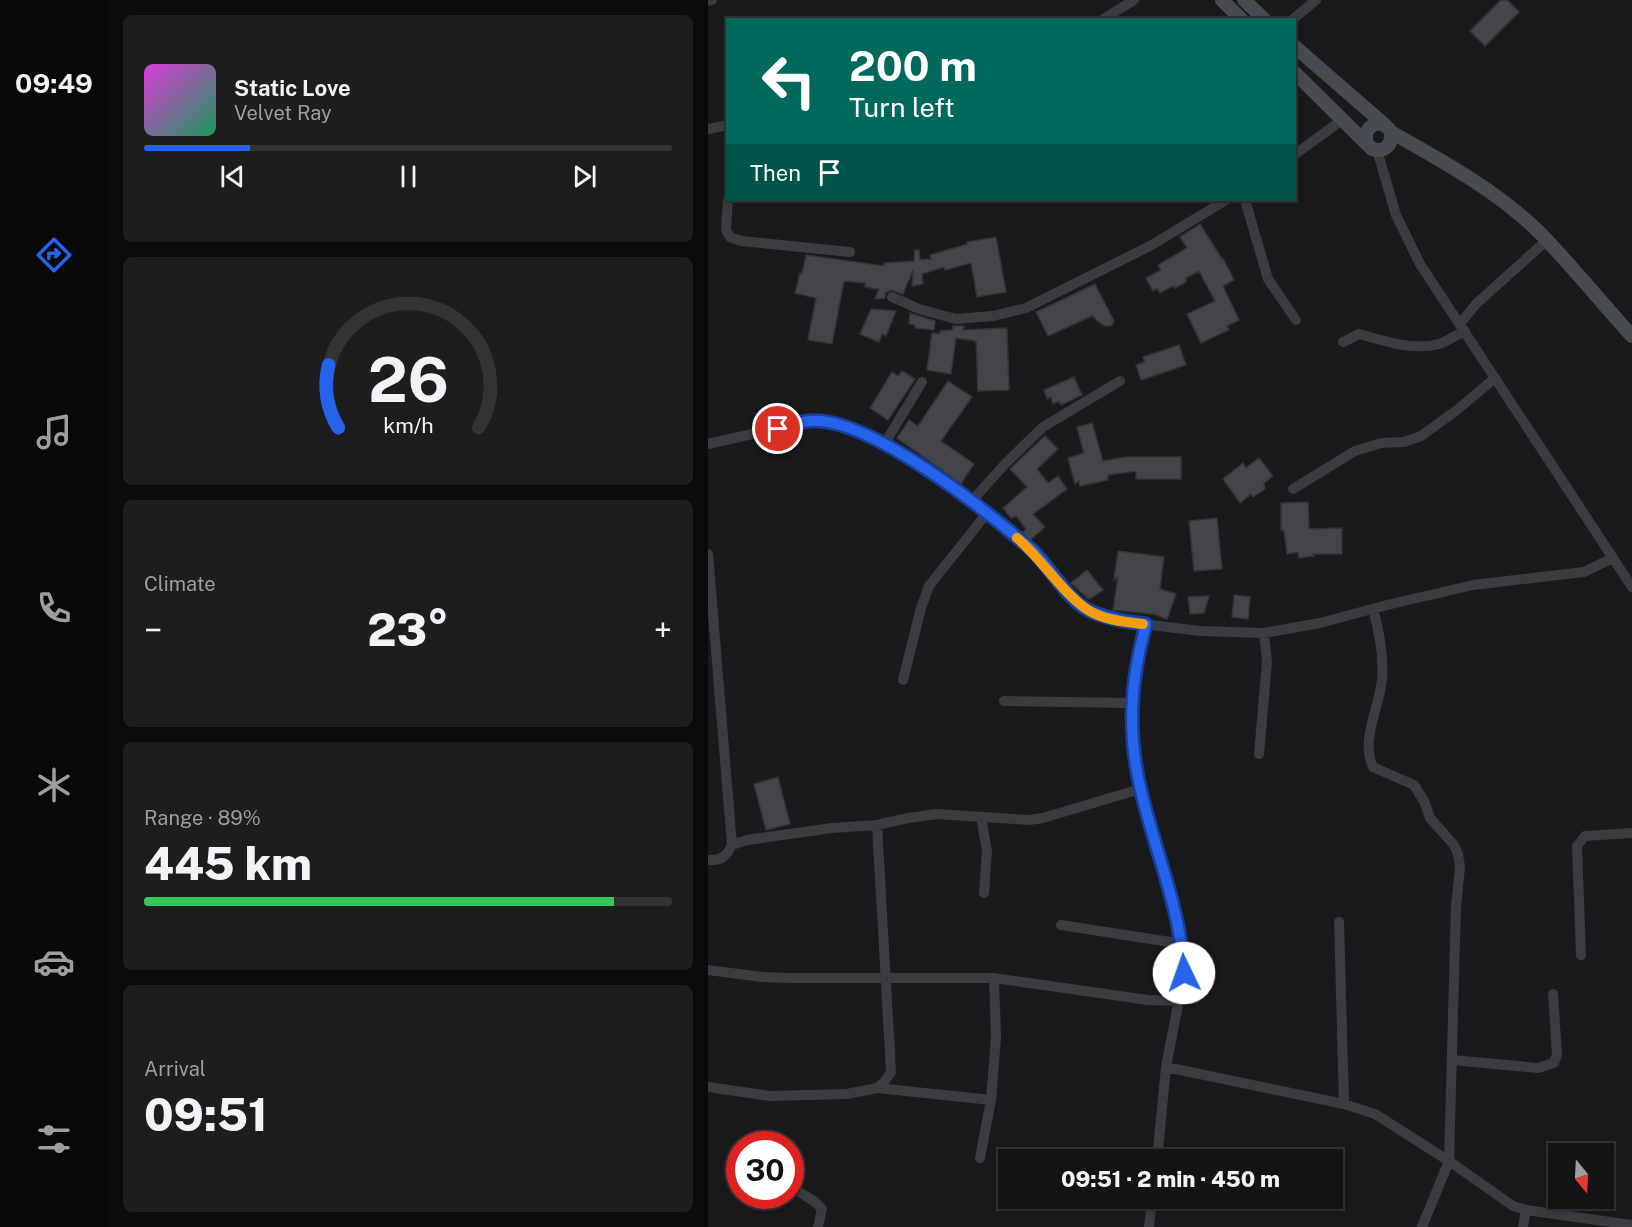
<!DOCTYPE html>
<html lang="en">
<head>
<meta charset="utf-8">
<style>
  body { margin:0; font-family:"Public Sans",sans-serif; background:#1d1d1e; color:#f1f3f6; height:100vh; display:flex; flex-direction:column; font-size:22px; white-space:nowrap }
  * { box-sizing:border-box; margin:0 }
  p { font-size:20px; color:#9d9ea0 }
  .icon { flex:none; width:33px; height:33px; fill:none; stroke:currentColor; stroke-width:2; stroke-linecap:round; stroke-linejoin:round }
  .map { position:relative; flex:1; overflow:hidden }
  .drawer { display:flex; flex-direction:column; gap:15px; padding:15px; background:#0b0b0c; width:600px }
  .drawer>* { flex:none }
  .hud { position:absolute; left:18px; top:18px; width:570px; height:183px; border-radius:0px; box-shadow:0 3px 9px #0003,0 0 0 2px #333334; background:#00695c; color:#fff; overflow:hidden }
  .needle { width:39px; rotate:162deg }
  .tools { position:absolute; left:840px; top:1143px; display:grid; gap:12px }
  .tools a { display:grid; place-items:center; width:66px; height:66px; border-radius:0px; background:#141415; box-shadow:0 3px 9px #0003,0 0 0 2px #333334; font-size:30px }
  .speed { position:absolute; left:18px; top:1131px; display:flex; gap:12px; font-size:30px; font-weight:700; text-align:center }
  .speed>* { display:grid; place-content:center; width:78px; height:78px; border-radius:50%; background:#141415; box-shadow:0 3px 9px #0003,0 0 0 2px #333334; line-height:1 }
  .speed .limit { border:9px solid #d22; background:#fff; color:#111 }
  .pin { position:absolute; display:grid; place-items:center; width:51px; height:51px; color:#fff; margin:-26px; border:3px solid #fff; border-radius:50%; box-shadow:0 2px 6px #0007 }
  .me { position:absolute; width:66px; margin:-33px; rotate:357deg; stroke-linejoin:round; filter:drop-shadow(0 0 4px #0008) }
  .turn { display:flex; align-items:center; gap:21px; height:126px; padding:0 24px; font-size:27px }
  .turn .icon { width:78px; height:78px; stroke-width:2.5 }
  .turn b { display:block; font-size:42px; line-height:51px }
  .then { display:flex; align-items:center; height:57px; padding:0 24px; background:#0003; gap:12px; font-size:22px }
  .big { font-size:45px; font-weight:800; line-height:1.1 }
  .drawer .tile { flex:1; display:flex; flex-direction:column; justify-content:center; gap:9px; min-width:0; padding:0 21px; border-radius:9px; background:#1d1d1e }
  .drawer .dial { align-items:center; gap:0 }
  .dial svg { height:156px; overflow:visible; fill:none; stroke:#333334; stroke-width:7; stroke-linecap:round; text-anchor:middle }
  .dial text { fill:#f1f3f6; stroke:none }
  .song { display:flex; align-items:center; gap:18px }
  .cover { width:72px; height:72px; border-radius:9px; background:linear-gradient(135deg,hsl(300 70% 55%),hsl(150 70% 35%)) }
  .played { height:6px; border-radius:3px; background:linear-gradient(90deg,#2563eb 20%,#333334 20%) }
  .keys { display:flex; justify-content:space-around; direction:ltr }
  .heat { display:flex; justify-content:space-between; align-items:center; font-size:33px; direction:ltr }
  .charge { height:9px; border-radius:4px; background:linear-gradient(90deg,#34c759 89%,#333334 0) }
  .trip { position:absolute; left:290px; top:1149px; width:345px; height:60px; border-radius:0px; background:#141415; box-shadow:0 3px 9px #0003,0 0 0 2px #333334; font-weight:800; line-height:60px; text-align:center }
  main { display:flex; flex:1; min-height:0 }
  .menu { display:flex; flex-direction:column; width:108px; justify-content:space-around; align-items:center; background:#080808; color:#9d9ea0 }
  .menu .icon { width:42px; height:42px }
  .menu .selected { color:#2563eb }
  .menu b { font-size:27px; color:#f1f3f6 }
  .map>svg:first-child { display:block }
</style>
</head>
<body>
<main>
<nav class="menu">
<b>09:49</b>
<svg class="icon selected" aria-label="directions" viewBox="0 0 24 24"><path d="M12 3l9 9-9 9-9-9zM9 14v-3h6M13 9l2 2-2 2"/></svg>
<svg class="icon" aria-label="music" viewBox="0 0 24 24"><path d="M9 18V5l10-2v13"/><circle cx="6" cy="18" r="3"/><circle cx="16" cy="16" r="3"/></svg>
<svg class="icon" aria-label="phone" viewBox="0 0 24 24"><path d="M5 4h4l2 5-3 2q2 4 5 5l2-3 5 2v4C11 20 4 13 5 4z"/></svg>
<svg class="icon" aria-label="climate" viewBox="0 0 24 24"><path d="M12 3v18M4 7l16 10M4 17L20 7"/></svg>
<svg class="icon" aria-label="car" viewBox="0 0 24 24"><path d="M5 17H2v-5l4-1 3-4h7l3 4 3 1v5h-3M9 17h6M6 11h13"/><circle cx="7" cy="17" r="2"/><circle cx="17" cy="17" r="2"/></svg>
<svg class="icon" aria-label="filters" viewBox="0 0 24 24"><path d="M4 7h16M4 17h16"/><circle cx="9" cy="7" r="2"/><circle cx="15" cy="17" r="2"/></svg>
</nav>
<section class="drawer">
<div class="tile">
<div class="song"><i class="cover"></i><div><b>Static Love</b><p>Velvet Ray</p></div></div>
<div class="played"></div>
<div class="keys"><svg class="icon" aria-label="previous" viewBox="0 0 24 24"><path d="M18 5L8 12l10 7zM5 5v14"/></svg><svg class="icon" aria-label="pause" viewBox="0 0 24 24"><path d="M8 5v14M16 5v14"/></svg><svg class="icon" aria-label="next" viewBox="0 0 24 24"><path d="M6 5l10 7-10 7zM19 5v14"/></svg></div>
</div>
<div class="tile dial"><svg viewBox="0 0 100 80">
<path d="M14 69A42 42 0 1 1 86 69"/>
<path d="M14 69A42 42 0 0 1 9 37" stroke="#2563eb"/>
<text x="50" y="56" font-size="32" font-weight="700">26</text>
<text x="50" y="72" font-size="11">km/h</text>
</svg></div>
<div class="tile"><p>Climate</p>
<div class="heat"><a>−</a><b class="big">23°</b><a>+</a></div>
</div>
<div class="tile"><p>Range · 89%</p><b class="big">445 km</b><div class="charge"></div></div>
<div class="tile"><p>Arrival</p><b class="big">09:51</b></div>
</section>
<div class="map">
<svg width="924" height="1227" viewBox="0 0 924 1227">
  <rect width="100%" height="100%" fill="#1a1a1c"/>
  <path fill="#444549" stroke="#333439" stroke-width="1.5" d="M793 0H799L811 12 777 46 762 31Z
    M492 224 514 259 515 258 526 280 515 286 531 320 519 326 521 330 493 343 479 314 507 301 491 271 478 278V282L467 288 465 286 452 293 449 288 445 291 438 278 453 270 450 265 479 248 472 237Z
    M288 237 298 292 269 297 263 263 237 270 236 267 214 274 215 284 204 286 205 270 195 294 183 290 177 293V298L167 299 171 289 157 287V283L136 281 124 344 100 340 108 298 87 293 92 273 94 274 98 255 176 266V263L206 261 207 250H211L212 260 223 259 222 255 260 244 259 242Z
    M387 284 406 321 403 326H396L384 316 340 336 328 312Z
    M163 309 188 311 178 336 174 334 171 342 152 334Z
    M202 313 227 321 226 330 207 328V325L201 324Z
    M245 326H256L255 330 299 328 301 390 270 391 268 341 248 338 243 374 219 370 224 333 232 334V331L245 330Z
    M471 345 478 365 433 380 428 365 437 362 435 357Z
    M194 371 207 379 180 420 162 408 184 372 190 376Z
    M366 377 374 395 353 405 351 401 345 404 343 397 339 399 336 390Z
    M240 381 264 397 233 441 266 464 253 484 189 438 201 420 210 426Z
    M384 423 395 461 417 457H473V479H428V471L400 475V480L372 486 371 481 367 484 360 458 376 453 369 427Z
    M337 436 350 449 329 469 340 483 350 476 359 489 325 514 337 527 322 540 314 533 318 529 308 516 303 518 295 508 319 487 302 469Z
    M551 458 565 476 556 483 557 489 545 497 543 494 532 503 515 479 535 463 538 468Z
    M600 502 601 529 634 528V554H605L606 556 591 558 590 552 579 554 576 530H573V503Z
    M509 518 514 569 486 571 481 521Z
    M410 551 456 557 452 589 468 594 459 619 445 614 405 610 410 577 406 580Z
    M379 570 395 590 385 597 380 599 363 583Z
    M526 595 542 597 540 619 524 617Z
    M501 596 496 613 482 614 480 597Z
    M70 777 82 824 58 830 46 784Z"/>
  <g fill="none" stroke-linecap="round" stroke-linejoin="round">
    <path stroke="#3a3c42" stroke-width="10" d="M0 1 4 0
      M394 20 426 0
      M584 20 608 0
      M0 129 20 125
      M669 150 688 215 712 264 924 587
      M586 155 634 120
      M20 199 18 230 22 237 33 241 142 252
      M537 200 560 279 588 320
      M184 297 211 309 248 319 285 316 318 308 442 246 518 200
      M752 324 768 304 838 241
      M635 342 651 334C677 341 704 351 731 344 740 341 748 335 757 331
      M177 443 214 382
      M0 444 101 421 119 422 177 443 279 513 326 553 360 591 379 609 410 621 492 631 556 633 612 623 679 605 765 585 876 572 905 558
      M585 489 647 451 673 443 696 442 713 436 749 410 787 378
      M263 502 297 464 335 427 412 381
      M0 554 24 845C19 856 13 861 0 860
      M665 609C671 632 676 655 674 679 672 706 652 740 665 767L706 785 716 801 722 818 746 845 750 854 752 867 748 906 741 1161 714 1227
      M438 624 429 657 423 703 424 732 432 789 475 944 476 973 458 1067 449 1160
      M195 680 213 608 221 586 279 513
      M296 701 423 703
      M551 754 559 662 556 633
      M273 817 279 851 276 893
      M24 845 39 840 124 828 169 825 200 818 229 814 321 820 335 818 432 789
      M631 922 636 1104
      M353 925 475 944
      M873 955 869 846 877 836 924 833
      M0 970 54 977 83 978H286L440 1000 471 1001
      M744 1060 830 1068 846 1063 849 1055 845 994
      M458 1067 636 1104 667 1114 741 1161 805 1206 818 1210 924 1225
      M0 1087 62 1096 139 1094 169 1088 176 1082 183 1072 169 825
      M169 1088 283 1100
      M272 1158 283 1100 288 1037 286 978
      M82 1186 107 1202 114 1209 110 1227
      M441 1227 444 1198
      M815 1227 818 1210"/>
    <path stroke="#484b52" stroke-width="14" d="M514 0 534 20
      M536 0 557 20
      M586 46 677 125
      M586 72 664 149C677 153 685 144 683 132
      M658 142V133C664 121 676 121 683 132 734 161 790 191 832 233 864 266 893 302 924 336"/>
  </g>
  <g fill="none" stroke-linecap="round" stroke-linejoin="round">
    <g stroke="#184099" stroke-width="15">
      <path id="route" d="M70 429C80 426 91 422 101 421 160 415 280 512 324 550 341 566 360 600 380 610 399 619 418 622 438 624 422 682 419 733 433 791 447 851 473 910 476 973"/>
    </g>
    <use href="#route" stroke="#2563eb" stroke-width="10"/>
    <path stroke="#f59e0b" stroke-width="10" d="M309 538C334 559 351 589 377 608 393 620 417 622 435 624"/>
  </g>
</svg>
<div class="tools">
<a><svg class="needle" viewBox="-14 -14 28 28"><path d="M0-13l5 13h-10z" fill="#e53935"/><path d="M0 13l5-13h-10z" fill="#9d9ea0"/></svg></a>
</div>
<div class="speed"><div class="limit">30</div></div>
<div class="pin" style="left:70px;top:429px;background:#d93025"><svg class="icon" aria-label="arrive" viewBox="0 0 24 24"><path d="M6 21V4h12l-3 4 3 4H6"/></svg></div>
<svg class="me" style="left:476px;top:973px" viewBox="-20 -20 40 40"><circle r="19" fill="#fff"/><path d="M0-13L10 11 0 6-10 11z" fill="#2563eb"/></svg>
<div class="trip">09:51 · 2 min · 450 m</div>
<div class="hud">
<div class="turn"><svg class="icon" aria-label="left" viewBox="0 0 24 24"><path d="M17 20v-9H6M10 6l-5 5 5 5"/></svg><div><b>200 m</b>Turn left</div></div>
<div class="then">Then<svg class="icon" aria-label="arrive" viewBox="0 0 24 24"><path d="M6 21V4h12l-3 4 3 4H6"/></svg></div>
</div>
</div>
</main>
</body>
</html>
